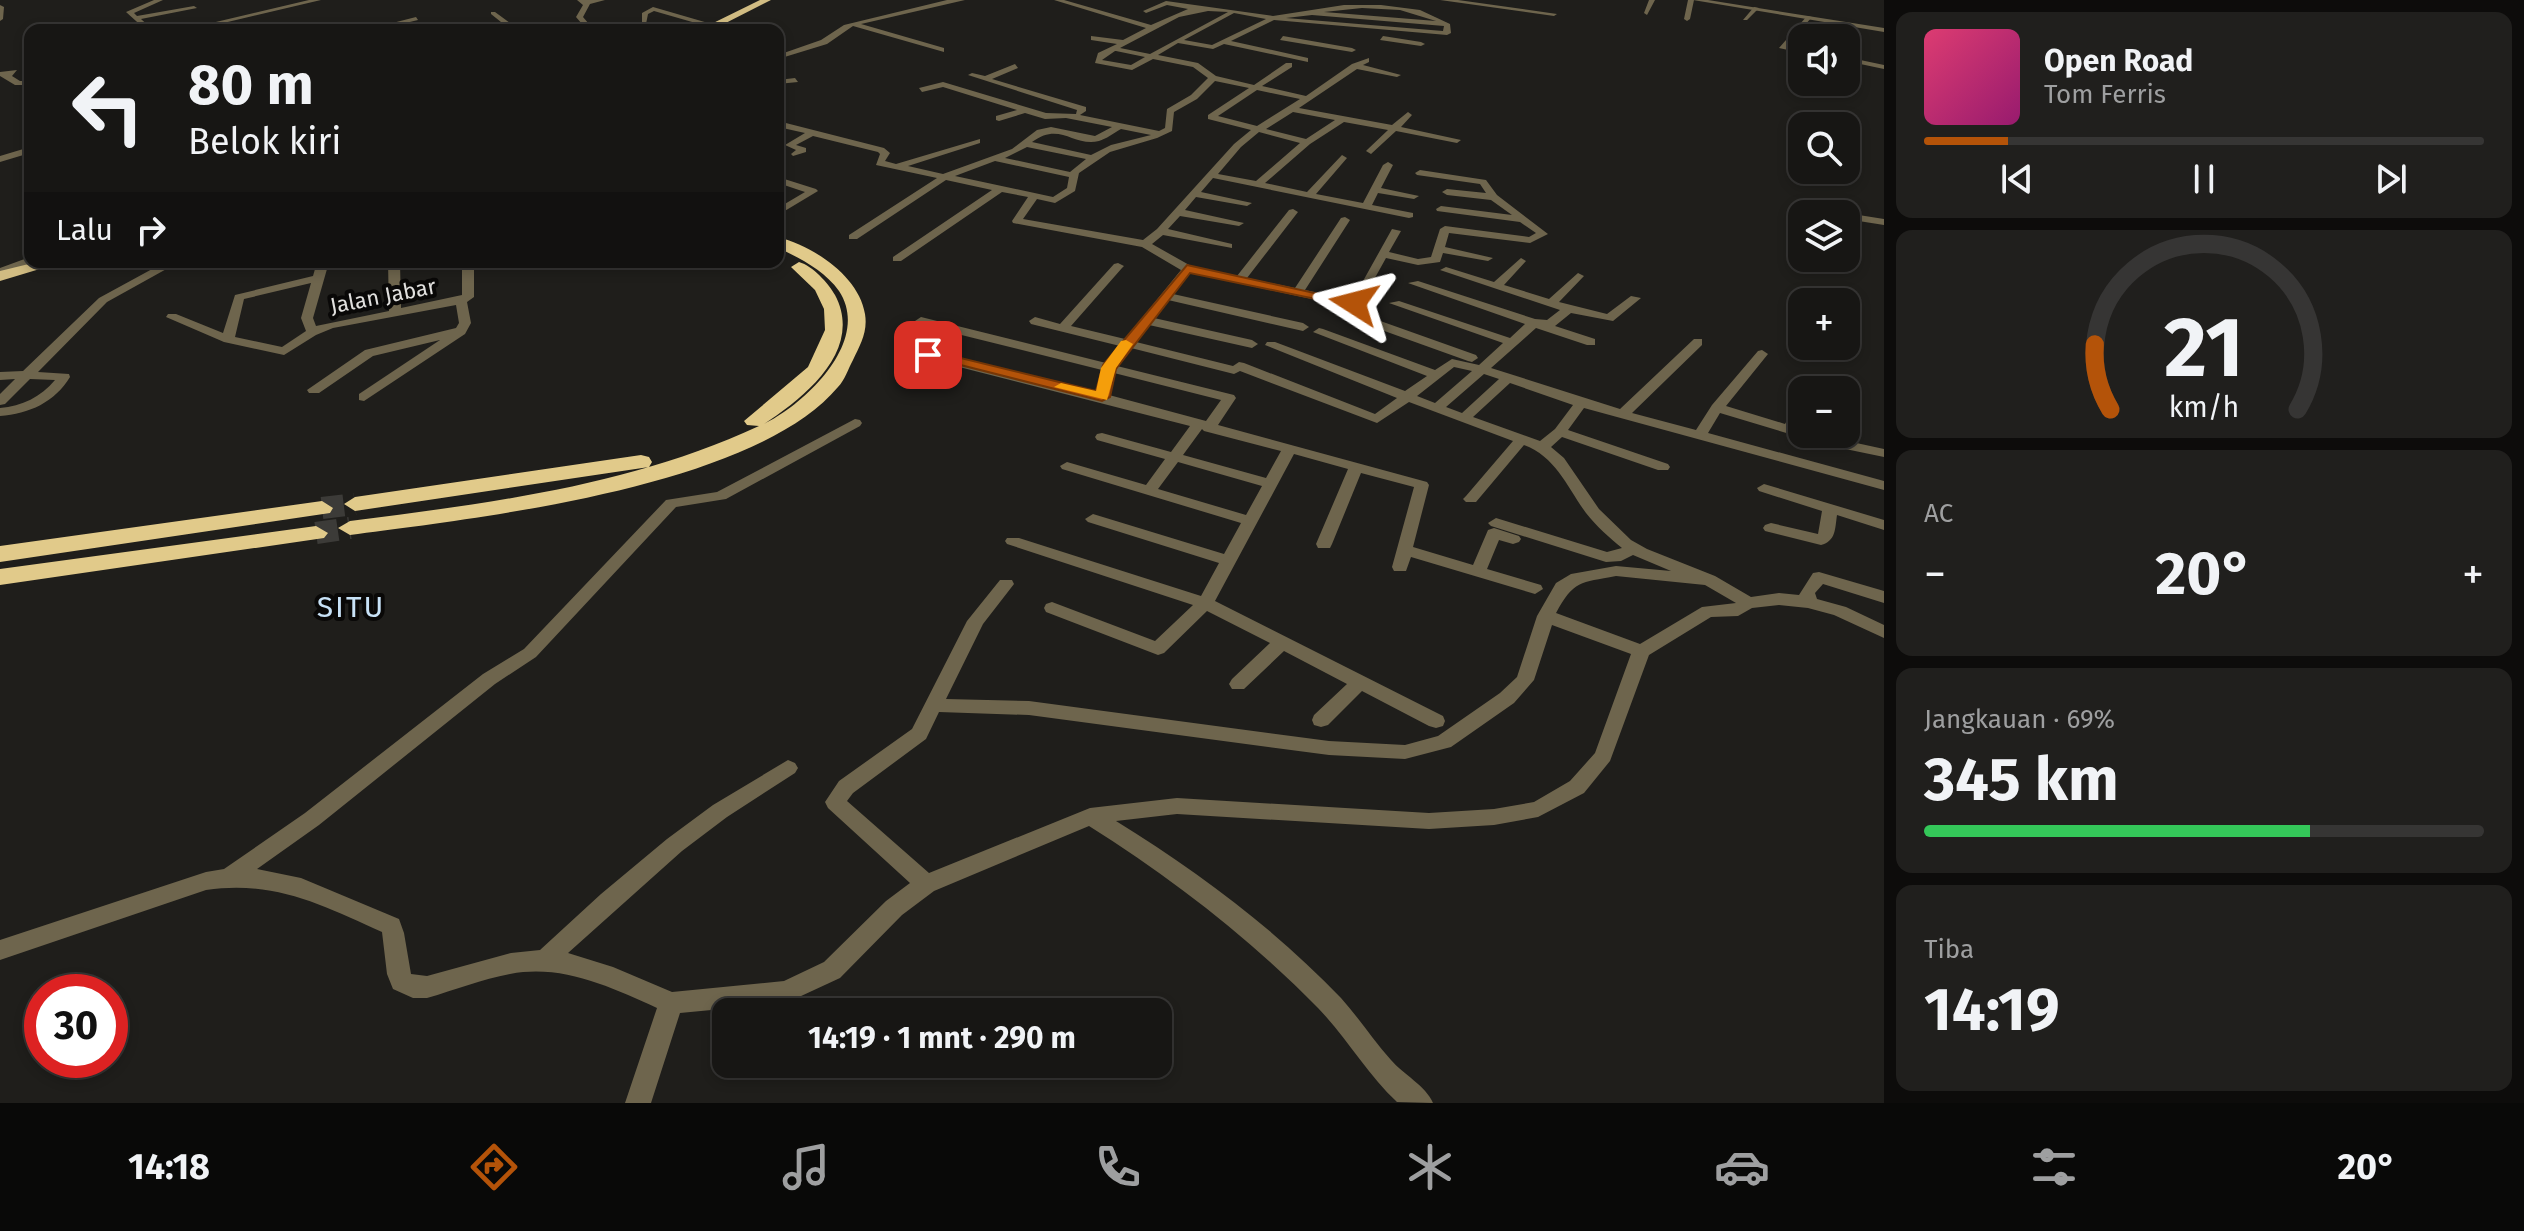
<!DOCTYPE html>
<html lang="id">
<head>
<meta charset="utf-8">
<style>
  body { margin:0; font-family:"Fira Sans",sans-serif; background:#201f1d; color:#f1f3f6; height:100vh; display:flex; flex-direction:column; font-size:30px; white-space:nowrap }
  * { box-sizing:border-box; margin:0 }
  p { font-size:26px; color:#9e9fa0 }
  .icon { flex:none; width:44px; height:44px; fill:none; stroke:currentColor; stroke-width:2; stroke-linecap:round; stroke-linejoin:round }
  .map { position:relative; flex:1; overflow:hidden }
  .panel { display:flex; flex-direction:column; gap:12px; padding:12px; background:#0d0c0b; width:640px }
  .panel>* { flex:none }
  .top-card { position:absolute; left:24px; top:24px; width:760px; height:244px; border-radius:16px; box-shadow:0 4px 12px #0003,0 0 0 2px #363534; background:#171614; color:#f1f3f6; overflow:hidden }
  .tools { position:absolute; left:1788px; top:24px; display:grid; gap:16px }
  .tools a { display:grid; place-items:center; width:72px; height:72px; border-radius:16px; background:#171614; box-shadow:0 4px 12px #0003,0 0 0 2px #363534; font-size:40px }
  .speed { position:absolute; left:24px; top:974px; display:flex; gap:16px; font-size:40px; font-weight:700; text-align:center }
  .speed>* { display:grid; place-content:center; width:104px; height:104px; border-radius:50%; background:#171614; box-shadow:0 4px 12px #0003,0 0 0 2px #363534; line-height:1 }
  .speed .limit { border:12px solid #d22; background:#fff; color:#111 }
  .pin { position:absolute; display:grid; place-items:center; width:68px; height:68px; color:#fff; margin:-34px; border-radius:16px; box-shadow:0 4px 12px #0006 }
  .me { position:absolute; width:88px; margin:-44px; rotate:279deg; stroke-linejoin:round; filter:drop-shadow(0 0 6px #0008) }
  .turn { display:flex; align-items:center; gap:28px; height:168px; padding:0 32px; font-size:36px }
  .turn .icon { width:104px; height:104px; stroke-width:2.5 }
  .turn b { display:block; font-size:56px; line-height:68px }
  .then { display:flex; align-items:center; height:76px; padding:0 32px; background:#0003; gap:16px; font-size:30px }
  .big { font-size:60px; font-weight:700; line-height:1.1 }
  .panel .widget { flex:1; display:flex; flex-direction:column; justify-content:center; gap:12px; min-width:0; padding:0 28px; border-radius:16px; background:#201f1d }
  .panel .dial { align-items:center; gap:0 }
  .dial svg { height:208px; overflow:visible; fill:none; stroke:#363534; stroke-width:7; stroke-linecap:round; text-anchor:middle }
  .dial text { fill:#f1f3f6; stroke:none }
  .song { display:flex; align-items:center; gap:24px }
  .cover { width:96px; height:96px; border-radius:12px; background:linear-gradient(135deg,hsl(340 70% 55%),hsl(320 70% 35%)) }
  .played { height:8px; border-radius:4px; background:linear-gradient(90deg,#b45309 15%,#363534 15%) }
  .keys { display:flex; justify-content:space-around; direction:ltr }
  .heat { display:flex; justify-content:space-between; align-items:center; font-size:44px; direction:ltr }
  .charge { height:12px; border-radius:6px; background:linear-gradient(90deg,#34c759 69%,#363534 0) }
  .trip { position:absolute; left:712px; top:998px; width:460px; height:80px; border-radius:16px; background:#171614; box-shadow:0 4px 12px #0003,0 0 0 2px #363534; font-weight:700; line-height:80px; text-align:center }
  .tab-bar { display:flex; height:128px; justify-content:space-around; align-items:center; background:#090908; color:#9e9fa0 }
  .tab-bar .icon { width:56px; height:56px }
  .tab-bar .on { color:#b45309 }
  .tab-bar b { font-size:36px; color:#f1f3f6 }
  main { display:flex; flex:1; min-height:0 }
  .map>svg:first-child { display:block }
</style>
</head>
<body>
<main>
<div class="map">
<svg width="1884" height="1103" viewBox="0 0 1884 1103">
  <rect width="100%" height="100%" fill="#1f1e1b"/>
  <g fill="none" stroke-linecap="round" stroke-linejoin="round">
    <path stroke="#3c3b38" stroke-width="22" stroke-dasharray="22 11" stroke-linecap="butt" d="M322 508 355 504
      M316 533 350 528"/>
    <path fill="#6e654d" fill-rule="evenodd" d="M154 0H163L134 13 137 16 194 6 197 8 141 19 153 30H146L126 12Z
      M309 0H321L194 30H182Z
      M577 0H605L590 4 583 17 589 24 582 30H574L582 24 576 17 583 5Z
      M947 0H965L861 24 944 48V52L853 26 827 44 778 59V55L821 40 844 25Z
      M1054 0H1064L1151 25 1188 9 1167 5 1146 13 1143 11 1166 1 1273 16 1344 5H1381L1420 10 1450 24 1451 33 1447 35 1274 20 1231 41 1308 58V62L1224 44 1213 49 1178 43 1158 55 1198 63 1216 76 1254 85 1286 63H1292V67L1262 86 1306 96 1352 64 1369 58V62L1363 65 1401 75 1397 77 1357 69 1299 108 1392 125 1408 112 1412 115 1401 127 1461 140 1457 143 1396 131 1371 154 1366 151 1368 149 1388 130 1344 122 1310 144 1265 183 1307 192 1342 155 1347 158 1316 194 1363 203 1383 165 1388 162 1393 165 1381 188 1419 196 1414 199 1378 193 1372 205 1413 213V217L1409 218 1213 178 1201 192 1252 203 1247 206 1196 197 1185 210 1244 223 1239 226 1180 216 1168 229 1232 244V248L1163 235 1152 244 1191 266 1237 276 1289 210 1293 209 1298 212 1247 278 1295 288 1341 218 1345 217 1350 220 1305 290 1349 299H1353L1392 229 1401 231 1389 252 1418 259 1431 257 1440 229 1445 226 1529 237 1536 233 1520 222 1437 211 1436 209 1441 206 1512 215 1491 200 1447 195 1442 192 1447 189 1486 193 1480 184 1417 175 1415 173 1420 170 1486 180 1497 195 1548 234 1530 243 1449 233 1445 247 1493 258 1488 261 1443 253 1440 262 1418 265 1386 258 1361 303 1349 307 1190 273 1173 294 1303 323 1309 327 1303 331 1168 300 1154 318 1252 340 1258 344 1252 348 1149 325 1136 342 1233 366 1239 362 1244 363 1375 414 1397 398 1265 345 1267 342H1275L1405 391 1427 376 1313 332 1319 328 1323 329 1435 370 1452 359 1479 365 1503 343 1389 303 1399 301 1510 338 1525 324 1408 283 1418 281 1535 319 1547 320 1560 310 1440 270 1446 267 1494 282 1521 258 1526 261 1504 285 1549 299 1578 273 1584 276 1559 302 1607 314 1631 296 1641 298 1613 321 1571 313 1555 326 1595 339V345H1587L1536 328 1491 368 1620 409 1694 339H1702V345L1632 413 1696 430 1712 405 1758 351 1762 350 1768 354 1726 406 1785 424 1797 403 1802 402V418L1797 427 1802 429V434H1839L1838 439 1884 449V457L1826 445 1720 413 1708 433 1884 481V490L1584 408 1568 430 1668 464 1670 467 1668 470H1658L1562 437 1551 447 1564 458 1599 509 1631 540 1647 549 1715 576 1751 597 1779 593 1799 595 1813 573 1819 572 1884 591V603L1823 584 1815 593 1817 599 1846 607 1884 625V638L1834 615 1808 608 1779 605 1752 608 1738 616 1711 617 1649 655 1610 761 1584 793 1538 817 1494 825 1429 829 1177 814 1116 821C1197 871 1275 929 1341 998 1359 1018 1373 1040 1391 1060 1403 1074 1426 1086 1433 1103L1397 1102C1367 1074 1347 1038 1318 1008 1249 938 1172 878 1089 826L934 891 902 915 840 978 786 1003 680 1013 651 1103H625L657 1008C610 987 563 964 510 974 482 979 455 990 427 998H413L393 989 387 974 382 932C322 905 274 880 206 890L0 960V940L206 872 224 869 305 813 483 674 524 649 666 500 717 492 855 419 860 420 862 423 860 426 726 499 676 507 536 657 495 684 319 825 257 869 301 878 399 919 404 933 411 974 427 976 511 953 540 950 601 894 667 839 713 805 788 760 795 763 798 768 795 773 727 817 682 851 568 953 613 967 672 992 784 981 824 962 886 901 910 883 828 808 825 802 839 781 912 729 967 621 1000 580H1012L1014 584 983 624 946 699 1029 701 1329 741 1405 745 1438 736 1500 693 1517 677 1537 616 1556 583 1571 574 1616 566 1671 571 1633 555 1621 561 1606 562 1491 526 1488 523 1496 518 1607 552 1622 548C1610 538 1596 526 1586 513 1567 487 1556 457 1524 445L1476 502H1466L1463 499 1466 496 1513 441 1409 402 1377 423 1240 371 1234 374 1131 348 1117 366 1234 395 1236 398 1218 425 1427 482 1429 485 1413 547 1473 565 1488 530 1494 528 1519 536 1521 539 1519 542 1513 544 1499 540 1487 569 1541 585 1543 589 1535 594 1411 557 1406 571H1394L1392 567 1414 487 1361 473 1332 544 1330 548H1318L1316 544 1348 469 1294 454 1215 601 1443 716 1445 721 1443 726 1436 728 1429 726 1362 691 1328 725 1321 727 1314 725 1312 720 1314 715 1347 684 1284 651 1244 689H1232L1229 684 1232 679 1270 643 1207 611 1164 653 1158 655 1046 612 1044 608 1046 604 1052 602 1155 641 1193 605 1007 544 1005 541 1007 538H1019L1201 596 1219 563 1088 522 1085 519 1093 514 1224 554 1241 523 1062 469 1060 466 1067 462 1146 485 1165 459 1097 440 1095 437 1097 434 1102 433 1171 452 1190 426 924 358 922 355 928 351 1097 392 1102 370 917 324 915 321 921 317 1106 363 1120 346 1031 324 1029 321 1035 317 1060 324 1114 264 1118 263 1124 266 1122 268 1071 326 1125 339 1181 270 1142 247 1013 223 1012 221 1028 197 1002 192 901 261H893V257L992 190 946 180 857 239H849V235L937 178 876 165 880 154 878 152 813 136 796 145 806 148V152L793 156 791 154 796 150 785 145 805 133 778 127V121L884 148 890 153 885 161 896 164 980 139V143L908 166 943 174 1012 149 1037 130 1051 127 1095 136 1112 127 1066 118 1045 119 1025 113 999 121 996 120V116L1017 110 943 87 922 92 919 88 943 82 1046 113 1076 114 1077 110 968 75 972 73 985 76 1015 64 1018 68 992 79 1086 107V111L1080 115 1159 131 1165 128 1167 109 1191 95 1208 78 1193 67 1153 59 1132 70 1095 63 1098 53 1117 44 1091 40V36L1123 40 1146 28ZM1362 8 1400 10 1436 21 1324 12ZM1208 11 1228 12 1150 54 1120 48 1179 17ZM1234 13 1266 19 1212 45 1184 40ZM1312 15 1444 26 1443 31 1286 18ZM1115 51H1116L1145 57 1131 65 1102 60ZM1215 81 1249 88 1208 115V119L1251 130 1234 144 1157 229 1143 240 1023 219 1037 199 1055 203 1075 191 1079 173 1110 152 1157 138 1172 131 1174 112 1197 99ZM1257 90 1300 99 1257 126 1218 116ZM1293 112 1335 120 1306 139 1266 129ZM1121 129 1151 135 1111 145 1091 155 1032 142C1060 121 1073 147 1099 141 1106 139 1114 133 1121 129ZM1259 132 1300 143 1256 181 1218 174 1241 147ZM1027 147 1086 159 1070 172 1005 158ZM995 161 1069 177 1067 188 1053 197 955 176ZM1454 367 1472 371 1435 403 1417 396ZM1114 373 1221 400 1206 421 1109 395ZM1484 374 1499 379 1462 413 1446 407ZM1510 383 1573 405 1555 429 1540 441 1473 417ZM1202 429 1204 431 1281 451 1266 478 1183 455ZM1178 462 1262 486 1246 515 1158 489ZM1616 576 1705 585 1736 603 1702 607 1640 644 1556 613C1574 580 1580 583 1616 576ZM1552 625 1631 654 1595 753 1570 781 1534 802 1494 809 1429 813 1177 798 1090 808 929 873 847 801 853 793 926 739 939 712 1029 715 1329 755 1405 759 1451 747 1514 703 1534 680Z
      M1440 0H1458L1557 14 1554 16Z
      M1649 0H1655L1647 15 1644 13Z
      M1688 0H1694L1690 19 1687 21 1684 19Z
      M0 5 4 7 3 19 0 21Z
      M653 7 715 25 716 26 713 28 654 11 648 14 646 24H642V13Z
      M1754 7 1759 8 1747 20H1743Z
      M491 12H495L510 23 533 30 506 26 491 14Z
      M1807 16 1812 17 1787 45 1802 49V53L1779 48Z
      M416 17 418 20 377 30H365Z
      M1283 36 1352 48 1356 50 1352 52 1280 40Z
      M1383 36 1421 42 1425 44 1421 46 1380 40Z
      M1846 57 1884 65V69L1846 61Z
      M17 70 12 76 20 81H30V85H15L0 76V72Z
      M795 78 798 82 778 84V80Z
      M30 147V153L0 162V156Z
      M778 177 816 189 818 191 778 215V208L805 192 778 183Z
      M1846 213 1884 219V225L1846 219V214H1842Z
      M30 257V262H34L0 275V268Z
      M165 262H179L107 302 38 372 69 374 70 377C55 402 29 414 0 416V408C22 406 41 397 55 380L30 379 5 404 0 405V394L15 379 0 380V372L23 371 99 298Z
      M317 262H329L313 318 316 326 389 311 388 262H400L401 308 462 295V262H474V297L467 302 471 323 465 334 364 401 359 400V394L440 340 373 356 319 393H309L307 390 365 350 456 328 459 323 456 305 333 328 316 335 284 355 224 342 166 317 168 314H176L223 333 235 295 313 276ZM311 283 301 318 306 331 282 347 235 337 244 299Z
      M1341 307 1476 355 1478 358 1472 362 1468 361 1337 314 1335 311Z
      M1764 484 1884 520V530L1837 515C1835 529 1836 541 1821 545L1765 531 1763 528 1765 525 1771 523 1818 534 1822 511 1759 491 1757 488Z"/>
    <path fill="#6e654d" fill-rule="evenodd" d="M1693 0H1708L1884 28V32Z"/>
    <path fill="#d1bc82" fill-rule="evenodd" d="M760 0H771L712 30H699Z
      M37 262H63L0 281V271Z"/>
    <path fill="#e1ca8a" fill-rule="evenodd" d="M778 237C813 246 859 276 865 314 868 332 860 345 853 360 848 369 845 380 838 387 753 488 478 518 350 535L338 528 350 521C490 503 630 486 759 426L747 425 744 421 808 367 825 330 824 309 815 290 791 267 799 262C813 266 828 283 835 295 864 350 805 397 764 424 805 404 872 341 839 291 825 271 800 258 778 248Z
      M641 455 649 457 652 462 649 467 355 511 344 504 355 497Z
      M322 501 333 508 330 513 0 562V546Z
      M316 526 328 533 324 538 0 585V569Z"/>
  </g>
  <path fill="#b45309" stroke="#753606" stroke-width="2" d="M1187 265 1360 303 1354 307 1190 273 1116 369 1110 397 1102 401 921 355 928 350 1096 391 1103 365Z"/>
  <path fill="#f59e0b" d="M1126 340 1133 344 1116 368 1107 400 1054 387 1061 383 1096 391 1101 368 1121 341Z"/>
  <g text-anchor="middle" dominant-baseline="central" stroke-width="8" stroke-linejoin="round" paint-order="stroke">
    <g font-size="22" fill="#e1e0de" stroke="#090807">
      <text transform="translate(383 296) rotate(-11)">Jalan Jabar</text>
    </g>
    <g font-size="30" letter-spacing="2" fill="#c8e2f7" stroke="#090807">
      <text x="351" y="607">SITU</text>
    </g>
  </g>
</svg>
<div class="tools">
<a><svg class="icon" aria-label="sound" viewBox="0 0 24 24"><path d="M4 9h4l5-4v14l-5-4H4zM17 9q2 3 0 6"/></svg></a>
<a><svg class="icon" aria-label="search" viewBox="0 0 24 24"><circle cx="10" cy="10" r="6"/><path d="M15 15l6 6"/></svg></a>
<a><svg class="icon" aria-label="layers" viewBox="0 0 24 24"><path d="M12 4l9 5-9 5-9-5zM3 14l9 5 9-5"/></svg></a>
<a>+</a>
<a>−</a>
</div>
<div class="speed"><div class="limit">30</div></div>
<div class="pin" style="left:928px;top:355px;background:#d93025"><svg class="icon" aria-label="arrive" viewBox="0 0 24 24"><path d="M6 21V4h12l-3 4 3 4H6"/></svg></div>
<svg class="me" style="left:1354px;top:303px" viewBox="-20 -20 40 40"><path d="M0-17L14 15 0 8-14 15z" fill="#b45309" stroke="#fff" stroke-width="4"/></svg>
<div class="trip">14:19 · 1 mnt · 290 m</div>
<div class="top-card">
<div class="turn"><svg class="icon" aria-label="left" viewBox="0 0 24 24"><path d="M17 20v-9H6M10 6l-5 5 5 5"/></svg><div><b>80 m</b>Belok kiri</div></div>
<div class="then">Lalu<svg class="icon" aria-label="right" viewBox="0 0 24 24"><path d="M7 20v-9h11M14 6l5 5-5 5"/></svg></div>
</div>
</div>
<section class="panel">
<div class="widget">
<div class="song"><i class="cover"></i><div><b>Open Road</b><p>Tom Ferris</p></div></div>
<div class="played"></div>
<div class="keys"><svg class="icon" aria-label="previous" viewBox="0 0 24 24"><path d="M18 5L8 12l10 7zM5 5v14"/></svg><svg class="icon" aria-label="pause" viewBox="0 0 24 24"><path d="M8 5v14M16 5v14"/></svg><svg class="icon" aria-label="next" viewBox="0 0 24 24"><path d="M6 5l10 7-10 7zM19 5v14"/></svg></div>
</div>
<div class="widget dial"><svg viewBox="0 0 100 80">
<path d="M14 69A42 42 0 1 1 86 69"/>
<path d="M14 69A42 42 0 0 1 8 44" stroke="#b45309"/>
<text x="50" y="56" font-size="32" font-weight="700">21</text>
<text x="50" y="72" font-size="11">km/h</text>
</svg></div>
<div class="widget"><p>AC</p>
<div class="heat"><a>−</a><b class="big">20°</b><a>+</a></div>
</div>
<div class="widget"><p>Jangkauan · 69%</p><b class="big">345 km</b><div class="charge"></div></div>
<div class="widget"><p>Tiba</p><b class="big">14:19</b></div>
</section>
</main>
<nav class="tab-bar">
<b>14:18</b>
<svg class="icon on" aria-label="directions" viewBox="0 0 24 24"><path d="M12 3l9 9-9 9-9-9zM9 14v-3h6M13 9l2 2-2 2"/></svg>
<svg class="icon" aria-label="music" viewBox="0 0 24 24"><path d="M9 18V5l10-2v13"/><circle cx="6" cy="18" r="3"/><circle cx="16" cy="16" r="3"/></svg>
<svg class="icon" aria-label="phone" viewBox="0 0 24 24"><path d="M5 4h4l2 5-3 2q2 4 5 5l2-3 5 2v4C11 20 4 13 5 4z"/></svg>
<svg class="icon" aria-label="climate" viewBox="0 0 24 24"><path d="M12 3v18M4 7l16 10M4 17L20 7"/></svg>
<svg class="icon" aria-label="car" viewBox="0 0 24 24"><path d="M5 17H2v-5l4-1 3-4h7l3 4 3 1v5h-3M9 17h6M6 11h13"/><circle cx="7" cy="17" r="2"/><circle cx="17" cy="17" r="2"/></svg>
<svg class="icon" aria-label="filters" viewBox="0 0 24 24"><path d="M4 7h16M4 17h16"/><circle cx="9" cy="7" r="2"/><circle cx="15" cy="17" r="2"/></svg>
<b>20°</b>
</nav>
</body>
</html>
